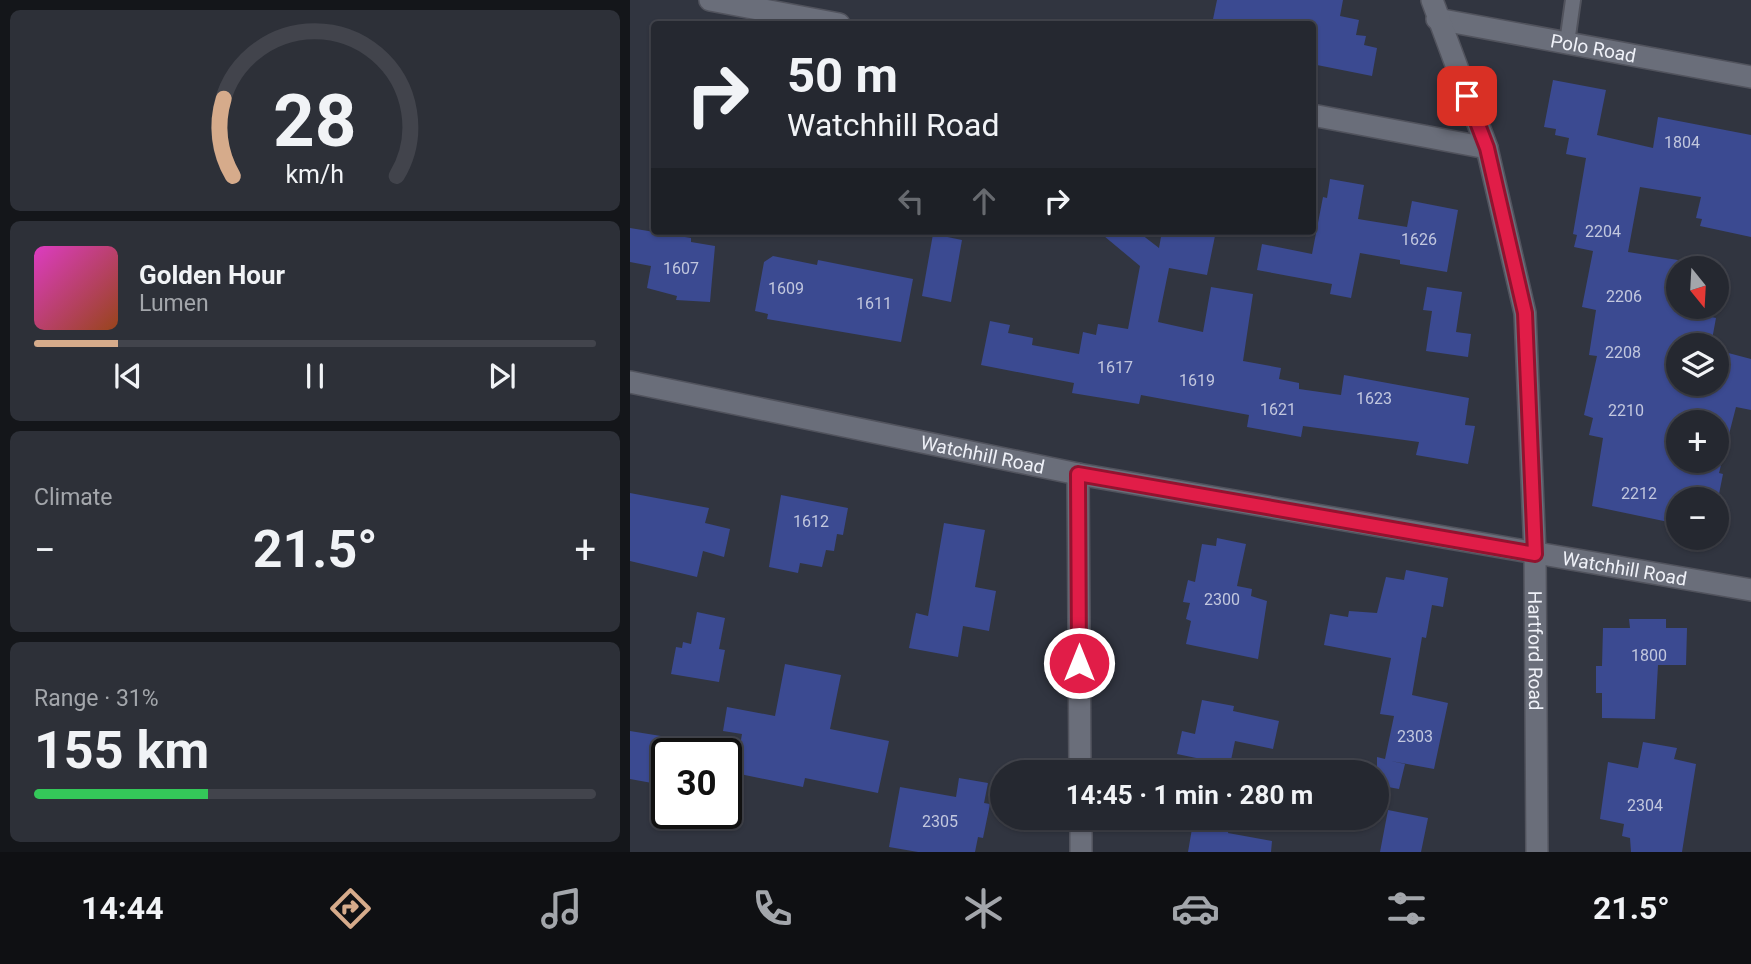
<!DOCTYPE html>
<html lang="en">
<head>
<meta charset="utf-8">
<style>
  body { margin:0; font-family:Roboto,sans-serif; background:#2d3038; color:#f1f3f6; height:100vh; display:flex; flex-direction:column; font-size:26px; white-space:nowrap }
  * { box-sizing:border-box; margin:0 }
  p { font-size:23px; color:#a3a6ab }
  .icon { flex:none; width:38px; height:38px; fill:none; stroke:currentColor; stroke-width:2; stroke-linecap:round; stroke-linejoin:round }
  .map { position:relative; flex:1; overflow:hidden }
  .sheet { display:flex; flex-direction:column; gap:10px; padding:10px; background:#14161a; width:630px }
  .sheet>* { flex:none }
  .hud { position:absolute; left:21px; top:21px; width:665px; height:214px; border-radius:7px; box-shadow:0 2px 5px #0004,0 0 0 2px #42444c; background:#252830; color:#f1f3f6; overflow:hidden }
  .needle { width:46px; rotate:162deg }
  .controls { position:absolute; left:1036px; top:256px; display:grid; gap:14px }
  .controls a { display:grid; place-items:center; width:63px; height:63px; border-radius:50%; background:#252830; box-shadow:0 2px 5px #0004,0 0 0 2px #42444c; font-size:35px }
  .speed { position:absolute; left:21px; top:738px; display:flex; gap:14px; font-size:35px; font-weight:700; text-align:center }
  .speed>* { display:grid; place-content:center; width:91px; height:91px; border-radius:50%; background:#252830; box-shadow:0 2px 5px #0004,0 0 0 2px #42444c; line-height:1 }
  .speed .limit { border:4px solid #111; border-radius:10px; background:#fff; color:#111 }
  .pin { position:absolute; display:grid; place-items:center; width:60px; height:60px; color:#fff; margin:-30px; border-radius:14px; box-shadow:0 4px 10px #0006 }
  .me { position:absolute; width:77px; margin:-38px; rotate:0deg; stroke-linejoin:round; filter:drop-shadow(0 0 5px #0008) }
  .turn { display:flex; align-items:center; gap:24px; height:147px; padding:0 21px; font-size:32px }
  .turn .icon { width:91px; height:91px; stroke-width:2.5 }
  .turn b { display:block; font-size:49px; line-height:60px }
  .lanes { display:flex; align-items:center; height:66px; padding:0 21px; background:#0003; justify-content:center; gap:35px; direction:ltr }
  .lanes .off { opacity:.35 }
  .big { font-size:52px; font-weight:700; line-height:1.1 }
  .sheet .tile { flex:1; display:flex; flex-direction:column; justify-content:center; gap:10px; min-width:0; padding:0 24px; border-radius:10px; background:#2d3038 }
  .sheet .dial { align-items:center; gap:0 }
  .dial svg { height:182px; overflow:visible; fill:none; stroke:#42444c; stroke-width:7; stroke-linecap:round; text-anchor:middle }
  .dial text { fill:#f1f3f6; stroke:none }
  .song { display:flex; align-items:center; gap:21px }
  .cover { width:84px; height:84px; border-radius:10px; background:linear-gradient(135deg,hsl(310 70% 55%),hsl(20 70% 35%)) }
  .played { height:7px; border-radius:4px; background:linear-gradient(90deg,#d6ab8b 15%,#42444c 15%) }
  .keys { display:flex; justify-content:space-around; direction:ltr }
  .heat { display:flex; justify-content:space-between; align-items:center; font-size:38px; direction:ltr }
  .charge { height:10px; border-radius:5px; background:linear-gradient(90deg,#34c759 31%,#42444c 0) }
  .trip { position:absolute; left:360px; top:760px; width:399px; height:70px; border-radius:35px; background:#252830; box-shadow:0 2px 5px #0004,0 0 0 2px #42444c; font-weight:700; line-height:70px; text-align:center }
  .dock { display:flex; height:112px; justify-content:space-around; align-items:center; background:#0f1013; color:#a3a6ab }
  .dock .icon { width:49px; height:49px }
  .dock .selected { color:#d6ab8b }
  .dock b { font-size:32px; color:#f1f3f6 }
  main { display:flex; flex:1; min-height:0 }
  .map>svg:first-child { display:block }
</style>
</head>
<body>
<main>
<section class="sheet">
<div class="tile dial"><svg viewBox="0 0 100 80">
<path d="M14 69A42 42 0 1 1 86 69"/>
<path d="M14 69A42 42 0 0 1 10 35" stroke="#d6ab8b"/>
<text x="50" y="56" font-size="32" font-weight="700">28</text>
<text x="50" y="72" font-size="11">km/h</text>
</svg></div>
<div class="tile">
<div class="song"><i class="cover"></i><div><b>Golden Hour</b><p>Lumen</p></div></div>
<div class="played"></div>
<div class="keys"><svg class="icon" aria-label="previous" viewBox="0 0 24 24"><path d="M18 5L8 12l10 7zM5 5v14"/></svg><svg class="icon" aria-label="pause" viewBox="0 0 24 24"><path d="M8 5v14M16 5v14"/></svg><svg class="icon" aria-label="next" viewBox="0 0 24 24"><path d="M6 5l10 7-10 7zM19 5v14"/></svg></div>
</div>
<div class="tile"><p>Climate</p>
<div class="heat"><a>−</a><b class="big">21.5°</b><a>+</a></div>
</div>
<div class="tile"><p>Range · 31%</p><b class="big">155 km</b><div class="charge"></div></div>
</section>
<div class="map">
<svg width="1121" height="852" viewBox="0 0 1121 852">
  <rect width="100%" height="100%" fill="#313540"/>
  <path fill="#3b4a91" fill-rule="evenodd" d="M587 0H713L710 16 729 20 726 35 736 36 734 45 747 48 742 76 682 64V24H582Z
    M923 80 976 90 967 135 1023 148 1028 117 1121 135V237L1070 226 1072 219 1066 218 1071 197 1010 187 998 252 1048 260 1042 298 1048 299V310L1086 318 1081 345H1048V383H1087V350L1121 359V410L1106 407 1089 473 1093 474 1088 499 1056 493 1054 499H1048V524L962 506 973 438 959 435 963 418 954 415 967 356 959 355 966 310 952 307 963 251 944 247 947 235 943 234 956 158 936 154 939 138 925 135 926 129 914 127ZM1048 422H1087V460H1048Z
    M700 179 734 185 728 219 777 227 782 201 828 210 817 272 770 264V260L730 253 721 298 700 294 702 284 627 270 632 244 682 254 693 197 697 198Z
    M0 228 61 238V242L85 246 80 302 46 300 47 296 17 288 21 266 0 262Z
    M468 231H507L529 248 532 231H586L577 275 539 268 528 322 573 332 581 287 623 294 613 361 651 368 649 379 669 383V389L711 395 714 375 839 398 835 425 845 426 838 464 786 455 789 442 673 426 671 437 639 431 617 427 619 415 511 395 509 404 442 393 444 383 351 365 360 321 380 325 378 333 403 338 402 345 449 354 453 332 466 335 468 324 498 329 510 266Z
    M303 234 332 240 321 302 292 296Z
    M143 256 187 265 188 260 283 279 271 342 137 319 138 314 125 311 134 262Z
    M797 287 832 292 826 332 841 334 838 357 796 351 802 311 793 310Z
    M0 493 79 508 75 523 100 529 94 557 73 551 67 577 0 561Z
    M151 495 218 508 213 535 207 534 204 551 196 550 192 567 170 563 168 573 139 567Z
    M314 523 355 530 345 587 366 591 359 631 333 626 328 657 279 648 286 613 298 616Z
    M587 538 616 544 607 586 622 589 621 596 637 601 628 659 556 644 561 621 556 619 560 603 553 602 558 580 565 582 572 544 586 546Z
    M776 570 818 578 813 607 802 605 796 638 792 637 782 695 818 703 804 769 761 761 775 764 769 789 747 785V757L755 759 764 716 750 714 761 658 694 645 700 614 718 617 719 611 747 613 756 577 774 580Z
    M67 612 95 618 89 649 95 650 89 682 41 674 46 647 52 648 53 642 61 644Z
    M999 619H1036V628H1057L1056 665H1028L1025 719 972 718V693H966V666H972L973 628H1000Z
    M155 664 211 675 200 729 259 741 248 793 175 778 173 787 105 773 112 734 93 731 97 707 145 716Z
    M572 700 604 706 603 711 649 721 643 749 605 741 600 765 547 754 552 731 565 734Z
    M0 731 37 737V776L24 773 22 783 0 779Z
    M1013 742 1047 748 1044 759 1066 764 1052 852H1001L1000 838 992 836 994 824 970 819 978 762 1008 768Z
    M329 778 358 783 354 803 360 804 353 838 348 837 345 852H288L259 847 270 787 326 797Z
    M758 810 798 818 791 852H750Z
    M564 817H601L598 833 642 841 641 852H558Z"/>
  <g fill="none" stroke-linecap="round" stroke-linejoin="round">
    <g stroke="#51535d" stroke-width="18">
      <path id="service" d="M937 43 943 0"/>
    </g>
    <g stroke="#51535d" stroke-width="24">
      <g id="minor">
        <path d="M80 0 209 24"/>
        <path id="s1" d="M807 19 1121 77"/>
        <path d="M682 115 857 148"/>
        <path id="s2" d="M0 382 448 474 1121 590"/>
        <path d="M448 474 450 772"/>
        <path d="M451 817V852"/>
      </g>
    </g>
    <g stroke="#51535d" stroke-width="24">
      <g id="tertiary">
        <path id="s3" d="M802 0 857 148 895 313 905 554 907 852"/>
      </g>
    </g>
    <use href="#service" stroke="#6a6e7a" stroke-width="14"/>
    <use href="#minor" stroke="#6a6e7a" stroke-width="21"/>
    <use href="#tertiary" stroke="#6a6e7a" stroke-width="21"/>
  </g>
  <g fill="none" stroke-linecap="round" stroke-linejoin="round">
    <g stroke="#92132f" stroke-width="18">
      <path id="route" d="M449 663 448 474 905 554 895 313 857 148 837 96"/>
    </g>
    <use href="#route" stroke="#e11d48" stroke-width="12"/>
  </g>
  <g text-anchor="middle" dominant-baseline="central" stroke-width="7" stroke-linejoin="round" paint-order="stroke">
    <g font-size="16" fill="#c2c7de">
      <text x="1052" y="142">1804</text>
      <text x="973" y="231">2204</text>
      <text x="789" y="239">1626</text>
      <text x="51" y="268">1607</text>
      <text x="156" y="288">1609</text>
      <text x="994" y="296">2206</text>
      <text x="244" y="303">1611</text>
      <text x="993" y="352">2208</text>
      <text x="485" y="367">1617</text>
      <text x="567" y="380">1619</text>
      <text x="744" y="398">1623</text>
      <text x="648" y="409">1621</text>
      <text x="996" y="410">2210</text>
      <text x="1009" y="493">2212</text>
      <text x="181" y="521">1612</text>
      <text x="592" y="599">2300</text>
      <text x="1019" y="655">1800</text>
      <text x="785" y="736">2303</text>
      <text x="1015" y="805">2304</text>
      <text x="310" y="821">2305</text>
    </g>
    <g font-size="19" fill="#eff1f8" stroke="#1b1d22">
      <text stroke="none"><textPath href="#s1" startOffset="159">Polo Road</textPath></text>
      <text stroke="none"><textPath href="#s2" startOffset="360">Watchhill Road</textPath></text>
      <text stroke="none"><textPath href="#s2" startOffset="1012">Watchhill Road</textPath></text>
      <text stroke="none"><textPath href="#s3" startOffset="665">Hartford Road</textPath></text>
    </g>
  </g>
</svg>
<div class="controls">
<a><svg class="needle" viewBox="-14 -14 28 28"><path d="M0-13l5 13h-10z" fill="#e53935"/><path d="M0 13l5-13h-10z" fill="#a3a6ab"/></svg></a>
<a><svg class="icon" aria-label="layers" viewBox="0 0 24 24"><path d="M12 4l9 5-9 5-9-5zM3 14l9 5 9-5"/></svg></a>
<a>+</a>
<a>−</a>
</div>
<div class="speed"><div class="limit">30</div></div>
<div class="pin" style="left:837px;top:96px;background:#d93025"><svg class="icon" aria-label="arrive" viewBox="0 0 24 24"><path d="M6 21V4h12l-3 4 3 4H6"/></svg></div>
<svg class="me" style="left:449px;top:663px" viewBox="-20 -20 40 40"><circle r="17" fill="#e11d48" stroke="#fff" stroke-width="3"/><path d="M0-11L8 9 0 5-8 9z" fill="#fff"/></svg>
<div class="trip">14:45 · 1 min · 280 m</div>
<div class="hud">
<div class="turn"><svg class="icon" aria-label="right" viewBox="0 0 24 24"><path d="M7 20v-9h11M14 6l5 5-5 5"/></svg><div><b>50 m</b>Watchhill Road</div></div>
<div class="lanes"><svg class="icon off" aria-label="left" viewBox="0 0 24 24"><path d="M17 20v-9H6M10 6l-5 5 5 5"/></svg><svg class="icon off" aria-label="ahead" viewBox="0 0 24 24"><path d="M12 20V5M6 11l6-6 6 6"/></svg><svg class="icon" aria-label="right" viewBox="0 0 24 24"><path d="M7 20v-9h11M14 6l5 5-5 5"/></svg></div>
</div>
</div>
</main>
<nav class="dock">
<b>14:44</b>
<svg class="icon selected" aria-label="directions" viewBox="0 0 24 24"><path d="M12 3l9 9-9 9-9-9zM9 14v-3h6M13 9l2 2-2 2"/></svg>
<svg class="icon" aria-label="music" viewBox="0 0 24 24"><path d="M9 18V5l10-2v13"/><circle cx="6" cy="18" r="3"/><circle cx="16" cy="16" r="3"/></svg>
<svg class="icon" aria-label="phone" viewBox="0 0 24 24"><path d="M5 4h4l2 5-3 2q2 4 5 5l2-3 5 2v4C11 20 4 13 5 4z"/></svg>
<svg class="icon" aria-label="climate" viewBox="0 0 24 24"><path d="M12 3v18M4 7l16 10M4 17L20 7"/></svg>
<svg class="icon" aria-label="car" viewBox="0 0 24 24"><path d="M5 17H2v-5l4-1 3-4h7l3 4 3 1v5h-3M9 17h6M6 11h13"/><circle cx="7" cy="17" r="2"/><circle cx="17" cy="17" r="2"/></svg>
<svg class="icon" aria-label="filters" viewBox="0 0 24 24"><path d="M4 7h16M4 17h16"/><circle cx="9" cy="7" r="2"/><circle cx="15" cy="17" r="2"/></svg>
<b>21.5°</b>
</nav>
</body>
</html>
